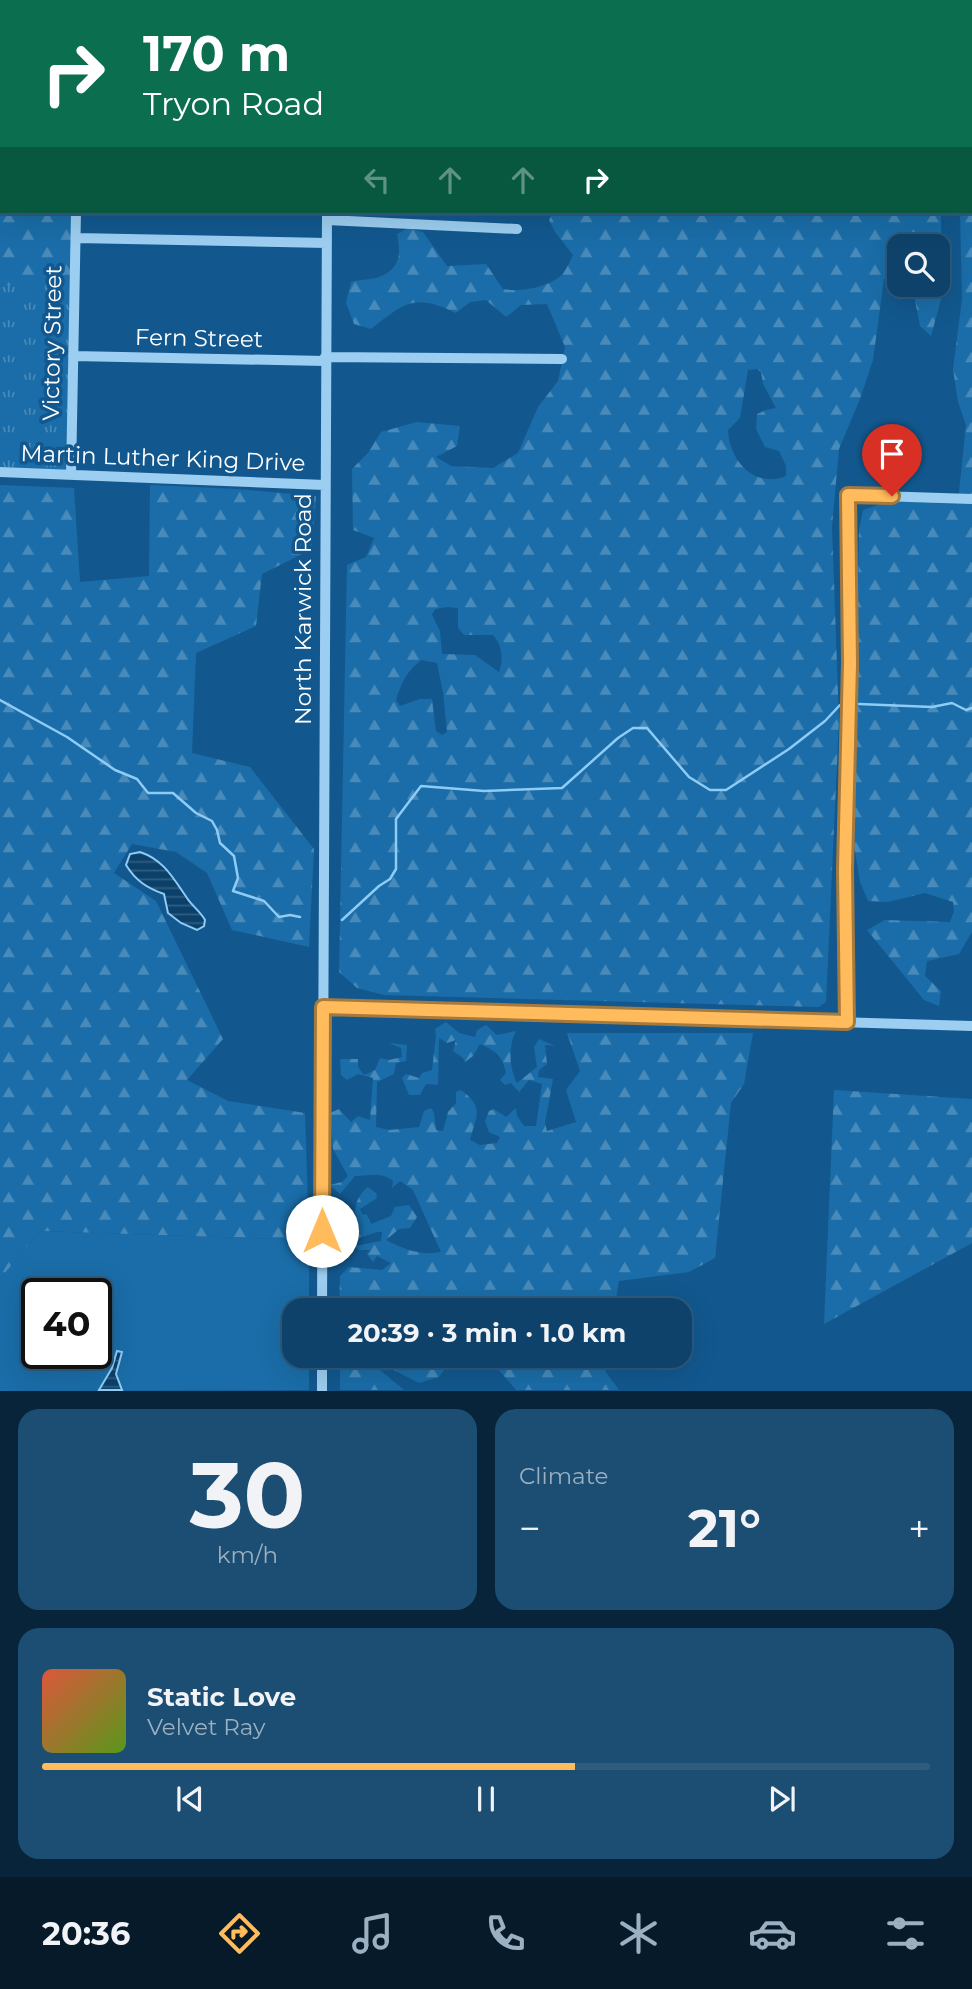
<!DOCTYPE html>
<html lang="en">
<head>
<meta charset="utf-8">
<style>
  body { margin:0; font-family:Montserrat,sans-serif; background:#1c4d72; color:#f1f3f6; height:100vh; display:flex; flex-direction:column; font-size:26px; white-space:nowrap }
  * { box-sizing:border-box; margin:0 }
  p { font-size:23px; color:#9bb0c1 }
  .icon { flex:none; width:38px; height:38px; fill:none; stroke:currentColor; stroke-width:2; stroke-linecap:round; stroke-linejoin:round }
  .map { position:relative; height:1391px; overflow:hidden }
  .drawer { display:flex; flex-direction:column; gap:18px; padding:18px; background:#08243a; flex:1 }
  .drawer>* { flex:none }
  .guide { position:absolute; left:0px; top:0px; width:973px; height:214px; box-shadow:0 7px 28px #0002,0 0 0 2px #2e5b7e; background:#0b6e4f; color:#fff; overflow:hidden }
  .controls { position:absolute; left:887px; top:234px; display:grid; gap:14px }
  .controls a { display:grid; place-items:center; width:63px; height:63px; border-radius:14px; background:#0e426a; box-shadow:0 7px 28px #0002,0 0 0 2px #2e5b7e; font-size:35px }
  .speed { position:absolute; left:21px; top:1278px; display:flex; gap:14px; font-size:35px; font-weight:700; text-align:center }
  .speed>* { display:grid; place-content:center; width:91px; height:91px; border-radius:50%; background:#0e426a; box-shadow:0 7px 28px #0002,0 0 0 2px #2e5b7e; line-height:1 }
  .speed .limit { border:4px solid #111; border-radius:10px; background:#fff; color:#111 }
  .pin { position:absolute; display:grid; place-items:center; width:60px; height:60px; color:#fff; margin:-72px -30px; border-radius:50% 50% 50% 0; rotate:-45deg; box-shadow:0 0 7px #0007 }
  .pin .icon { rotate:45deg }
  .me { position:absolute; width:77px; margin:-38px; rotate:0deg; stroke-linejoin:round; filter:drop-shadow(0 0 5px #0008) }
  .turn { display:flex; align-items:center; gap:24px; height:147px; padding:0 28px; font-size:32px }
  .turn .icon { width:91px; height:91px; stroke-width:2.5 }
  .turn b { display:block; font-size:49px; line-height:60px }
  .lanes { display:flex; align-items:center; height:66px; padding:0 28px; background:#0003; justify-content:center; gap:35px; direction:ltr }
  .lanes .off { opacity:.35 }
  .big { font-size:52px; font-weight:700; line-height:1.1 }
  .drawer .card { flex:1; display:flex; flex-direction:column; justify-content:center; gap:10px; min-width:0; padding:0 24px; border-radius:21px; background:#1c4d72 }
  .drawer .dial { align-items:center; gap:0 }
  .dial b { font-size:91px; line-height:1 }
  .song { display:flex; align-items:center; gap:21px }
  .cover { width:84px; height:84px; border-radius:10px; background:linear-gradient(135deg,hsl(10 70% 55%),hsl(90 70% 35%)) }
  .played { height:7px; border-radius:4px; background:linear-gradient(90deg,#ffbb5c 60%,#2e5b7e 60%) }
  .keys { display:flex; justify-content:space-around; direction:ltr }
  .heat { display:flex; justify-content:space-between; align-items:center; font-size:38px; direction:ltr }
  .drawer .tiles { flex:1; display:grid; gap:18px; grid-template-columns:1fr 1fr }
  .card:last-child { grid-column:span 2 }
  .trip { position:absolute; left:282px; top:1298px; width:410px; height:70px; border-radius:21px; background:#0e426a; box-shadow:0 7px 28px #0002,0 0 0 2px #2e5b7e; font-weight:700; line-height:70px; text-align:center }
  .dock { display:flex; height:112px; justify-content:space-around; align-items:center; background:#061a2a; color:#9bb0c1 }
  .dock .icon { width:49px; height:49px }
  .dock .current { color:#ffbb5c }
  .dock b { font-size:32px; color:#f1f3f6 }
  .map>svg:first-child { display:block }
</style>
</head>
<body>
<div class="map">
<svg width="972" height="1391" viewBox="0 0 972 1391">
  <defs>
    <pattern id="forest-firs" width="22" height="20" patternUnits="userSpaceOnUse" patternTransform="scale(1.75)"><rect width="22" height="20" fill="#1a6da8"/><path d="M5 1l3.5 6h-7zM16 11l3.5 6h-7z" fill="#488ab9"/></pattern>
    <pattern id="park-tufts" width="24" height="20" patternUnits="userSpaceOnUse" patternTransform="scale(1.75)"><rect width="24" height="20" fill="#1a6da8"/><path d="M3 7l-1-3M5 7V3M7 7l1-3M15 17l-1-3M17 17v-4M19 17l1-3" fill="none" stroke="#488ab9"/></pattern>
    <pattern id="water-rules" width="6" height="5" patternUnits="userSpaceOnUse" patternTransform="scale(1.75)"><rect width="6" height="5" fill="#0b406a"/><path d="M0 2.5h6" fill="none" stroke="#305d80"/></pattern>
  </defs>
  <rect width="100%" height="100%" fill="#12588e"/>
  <path fill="#1a6da8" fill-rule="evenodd" d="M40 1231 309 1240V1311H294V1356H309V1390L0 1391V1279ZM37 1293H96V1353H37Z"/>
  <path fill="url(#forest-firs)" fill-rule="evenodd" d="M384 0H972L971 2Z
    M972 36V932L959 954 927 961 925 976 941 991 939 1006 924 1000 867 930 885 920 950 922 954 911 953 902 925 893 888 902 868 901 860 882 853 839 859 530 863 510 886 502H958L966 425 958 402 953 369 962 299 960 212H971Z
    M0 61 2 212H72L71 287 0 312Z
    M553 212H941L942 296 931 336 920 326 912 285H938V247H900L899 276 884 279 873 360 860 399 839 449 832 527 839 720 826 1002 819 1007 384 995 357 988 339 972 347 565 366 557 374 538 353 530 352 469 368 453 381 432 417 422 460 426 457 446 436 457 451 466 493 468 518 453 538 407 558 381 565 347 547 304 521 305 506 317 486 300 470 302 456 313C415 293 405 302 371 329L354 324 346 303 351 282C360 279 371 280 379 277 401 269 401 253 397 234L408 228 423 232 447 266 486 264 503 289C521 292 547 288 562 275 566 270 570 261 573 255L555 232 549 220ZM757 369 761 372 763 384 776 408 766 410 757 414 756 429 765 447 779 451 786 466V476C754 489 729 460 728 430L740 418 748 370ZM448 607 458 608V628L464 635H493C502 645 504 659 499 672L475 655 442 654 440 631 432 615 435 609ZM421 660 437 663 443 692 447 732 442 735 436 731 432 699H420L400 706 396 700C401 683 407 671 421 660Z
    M0 485 74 488 80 582 149 576 150 485 236 489 316 496 312 549 262 574 256 626 196 653 192 753 250 767 314 849 309 947 232 930 207 873 176 852 132 844 114 873 156 901 223 1039 187 1080 228 1101 305 1113 309 1240 40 1231 0 1279Z
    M446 1022 459 1033 475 1037 477 1030 486 1025 497 1035 516 1031C508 1046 509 1068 517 1083L537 1067 534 1047 539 1039 555 1046 545 1045 547 1064 539 1070 538 1077 553 1079 545 1123 547 1131 576 1122 566 1090 580 1071 567 1033H753L744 1084 731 1103 715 1258 689 1272 619 1281 614 1311H339L340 1276 349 1267 382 1270 391 1263 377 1256 373 1262 367 1254 370 1250H359L355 1246 381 1241 382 1232H377L359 1238 350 1223 330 1220 355 1214C355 1203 359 1194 368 1187L376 1193 377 1198 360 1209 362 1214 367 1215 371 1224 391 1216 395 1207 409 1205 417 1217 410 1228 399 1229 386 1240C403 1249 421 1256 441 1252L413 1190 400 1181 392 1188 393 1181C381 1171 369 1176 355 1176L340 1194 330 1185 342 1182 348 1176 333 1149 330 1113 339 1109 351 1122 358 1116 370 1120 373 1078 358 1074 347 1080 341 1075 340 1059H358V1067L364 1075 375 1070 380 1058 389 1060 402 1057 401 1048 389 1043 407 1045 406 1061 396 1063 394 1074 377 1082 376 1127 389 1130 419 1127 424 1111 431 1108 434 1113 436 1130 443 1131 448 1112 456 1103V1092L461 1090C485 1108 476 1115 470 1140L480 1145 497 1143 500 1137 489 1132 485 1121 489 1111 494 1109 506 1117 516 1108 517 1116 524 1126H536L542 1084 529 1080 519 1092 511 1083 505 1085 500 1080 506 1073C502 1055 496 1051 480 1044L473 1056 465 1062 463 1058 453 1051 456 1040 447 1043 439 1038 438 1085 426 1084 420 1095H409L402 1078 406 1074 419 1078 422 1073 432 1070 436 1036 435 1029Z
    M834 1090 972 1099V1243L824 1324Z
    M340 1356H363L404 1390H340Z
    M375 1356H454L439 1377 419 1383 386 1366Z
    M487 1356H607L605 1371 619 1390H516Z"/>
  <path fill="url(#park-tufts)" d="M0 285 70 287 66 470 0 468Z"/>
  <path fill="url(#water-rules)" stroke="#8ecbf5" stroke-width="2" d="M140 852C164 860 173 878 187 898 192 906 200 911 205 920L204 926 197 930 181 923 168 913 164 894C147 888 136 881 126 865L130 854Z
    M117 1351 122 1352 116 1374 122 1390H99L112 1368Z"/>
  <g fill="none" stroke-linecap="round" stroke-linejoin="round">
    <path stroke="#8ecbf5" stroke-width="2.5" d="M0 700 67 737 115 770 137 779 148 793H173L196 813 212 821 217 830 220 843 234 856 238 878 233 891 264 901 279 917 290 915 300 917
      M859 704 932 707 952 703 966 710 972 708
      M342 920 379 886 390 879 396 869V819L421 786 484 791 562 788 618 738 633 728H647L689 777 710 790H726L789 749 825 721 840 705"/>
    <path stroke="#9ccef1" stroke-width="10" d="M62 0 121 2
      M3 2 4 0
      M329 2V0
      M327 220 517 229
      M76 238 327 243
      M73 356 325 361
      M325 357 562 359
      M0 472 325 485
      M71 475 76 212
      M323 1007 972 1026
      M847 1022 845 869 850 663 848 495 972 499
      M322 1311 327 212
      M322 1391V1356"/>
  </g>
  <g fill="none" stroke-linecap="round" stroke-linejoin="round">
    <g stroke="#a67a3c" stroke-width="18">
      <path id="route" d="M322 1231 323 1007 847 1022 845 869 850 663 848 495 892 496"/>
    </g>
    <use href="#route" stroke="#ffbb5c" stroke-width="12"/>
  </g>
  <g text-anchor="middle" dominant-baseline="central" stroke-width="7" stroke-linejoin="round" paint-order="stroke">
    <g font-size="23" fill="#fff" stroke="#12588e">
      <text transform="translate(199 338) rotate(1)">Fern Street</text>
      <text transform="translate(52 343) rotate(-89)">Victory Street</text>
      <text transform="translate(163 458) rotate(2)">Martin Luther King Drive</text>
      <text transform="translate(303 609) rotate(-90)">North Karwick Road</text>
    </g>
  </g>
</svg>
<div class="controls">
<a><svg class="icon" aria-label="search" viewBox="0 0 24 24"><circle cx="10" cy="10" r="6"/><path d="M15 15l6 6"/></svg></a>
</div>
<div class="speed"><div class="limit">40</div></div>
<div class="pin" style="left:892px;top:496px;background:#d93025"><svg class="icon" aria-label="arrive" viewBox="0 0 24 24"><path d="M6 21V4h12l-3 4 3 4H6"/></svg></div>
<svg class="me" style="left:322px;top:1231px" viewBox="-20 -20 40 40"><circle r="19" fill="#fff"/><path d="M0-13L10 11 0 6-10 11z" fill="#ffbb5c"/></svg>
<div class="trip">20:39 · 3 min · 1.0 km</div>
<div class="guide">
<div class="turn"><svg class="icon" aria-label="right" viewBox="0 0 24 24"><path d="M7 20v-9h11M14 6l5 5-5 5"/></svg><div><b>170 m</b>Tryon Road</div></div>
<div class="lanes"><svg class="icon off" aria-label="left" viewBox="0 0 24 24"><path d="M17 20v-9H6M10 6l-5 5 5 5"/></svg><svg class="icon off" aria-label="ahead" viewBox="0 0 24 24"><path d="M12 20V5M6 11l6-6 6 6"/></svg><svg class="icon off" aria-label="ahead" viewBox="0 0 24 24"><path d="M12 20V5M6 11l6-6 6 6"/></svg><svg class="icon" aria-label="right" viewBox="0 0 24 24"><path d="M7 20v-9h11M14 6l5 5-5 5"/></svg></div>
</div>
</div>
<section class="drawer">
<div class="tiles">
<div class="card dial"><b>30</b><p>km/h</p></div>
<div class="card"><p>Climate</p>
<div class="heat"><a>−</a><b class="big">21°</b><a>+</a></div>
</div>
<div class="card">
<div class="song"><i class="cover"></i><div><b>Static Love</b><p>Velvet Ray</p></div></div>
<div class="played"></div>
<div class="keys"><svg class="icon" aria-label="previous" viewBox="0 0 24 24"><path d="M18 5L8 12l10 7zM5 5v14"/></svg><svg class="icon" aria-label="pause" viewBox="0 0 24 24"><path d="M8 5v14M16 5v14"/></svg><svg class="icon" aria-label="next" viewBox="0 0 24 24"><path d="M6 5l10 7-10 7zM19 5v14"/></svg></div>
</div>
</div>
</section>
<nav class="dock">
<b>20:36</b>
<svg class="icon current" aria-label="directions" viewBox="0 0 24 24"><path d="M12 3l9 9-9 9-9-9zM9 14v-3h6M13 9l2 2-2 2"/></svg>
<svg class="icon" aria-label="music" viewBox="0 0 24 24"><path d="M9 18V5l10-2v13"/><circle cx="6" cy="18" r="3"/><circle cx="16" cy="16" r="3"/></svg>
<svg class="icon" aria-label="phone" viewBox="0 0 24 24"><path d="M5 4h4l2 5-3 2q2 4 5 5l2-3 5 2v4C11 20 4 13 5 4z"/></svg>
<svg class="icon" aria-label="climate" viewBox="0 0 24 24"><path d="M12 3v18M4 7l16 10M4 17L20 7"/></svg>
<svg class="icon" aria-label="car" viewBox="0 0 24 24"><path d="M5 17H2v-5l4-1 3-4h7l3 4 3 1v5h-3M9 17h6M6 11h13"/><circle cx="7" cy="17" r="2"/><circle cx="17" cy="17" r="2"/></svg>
<svg class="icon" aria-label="filters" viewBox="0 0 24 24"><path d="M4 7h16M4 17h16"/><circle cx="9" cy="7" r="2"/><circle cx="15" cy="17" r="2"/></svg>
</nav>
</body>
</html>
